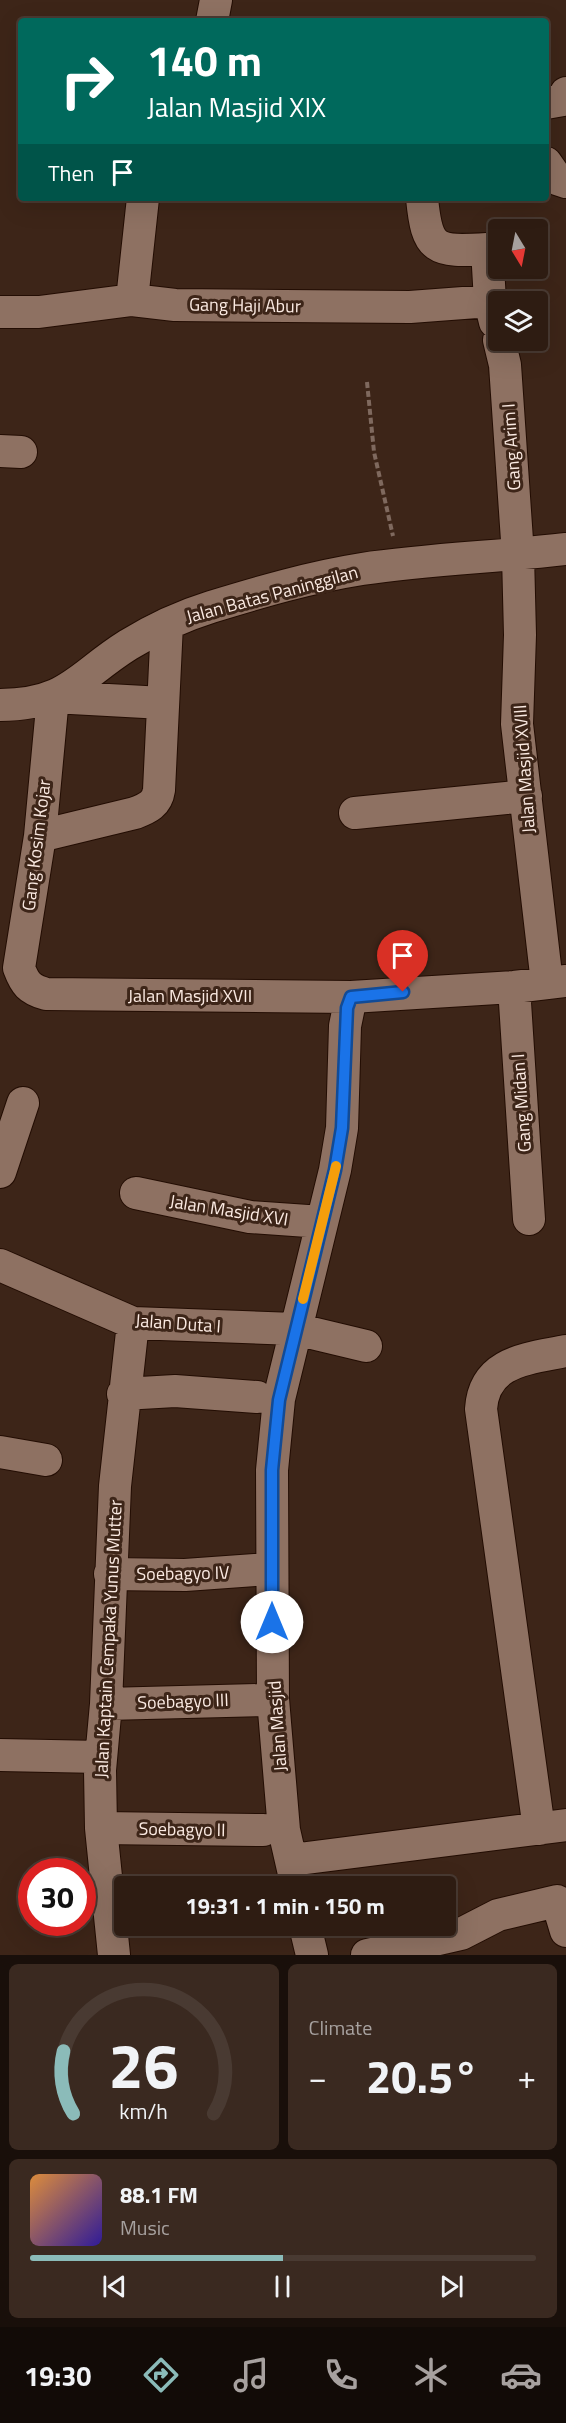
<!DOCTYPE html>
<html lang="en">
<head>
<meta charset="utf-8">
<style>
  body { margin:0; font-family:"Titillium Web",sans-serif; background:#3a2920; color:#f1f3f6; height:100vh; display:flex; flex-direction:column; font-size:22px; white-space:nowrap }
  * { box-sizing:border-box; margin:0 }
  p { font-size:20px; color:#a7a19f }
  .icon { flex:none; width:33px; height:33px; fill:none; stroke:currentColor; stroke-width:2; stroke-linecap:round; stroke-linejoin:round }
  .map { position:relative; height:1955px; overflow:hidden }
  .panel { display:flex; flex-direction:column; gap:9px; padding:9px; background:#190f0a; flex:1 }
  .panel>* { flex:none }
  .hud { position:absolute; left:18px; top:18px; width:531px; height:183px; border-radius:6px; box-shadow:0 6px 24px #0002,0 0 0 2px #493a32; background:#00695c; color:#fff; overflow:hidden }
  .needle { width:39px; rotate:170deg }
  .controls { position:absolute; left:488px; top:219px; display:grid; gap:12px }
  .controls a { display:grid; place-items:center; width:60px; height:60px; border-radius:6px; background:#2e1c12; box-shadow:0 6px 24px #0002,0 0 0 2px #493a32; font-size:30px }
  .speed { position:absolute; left:18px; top:1858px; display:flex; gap:12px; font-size:30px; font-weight:700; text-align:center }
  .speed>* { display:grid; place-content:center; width:78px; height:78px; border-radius:50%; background:#2e1c12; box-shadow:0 6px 24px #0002,0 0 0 2px #493a32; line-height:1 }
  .speed .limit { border:9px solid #d22; background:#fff; color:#111 }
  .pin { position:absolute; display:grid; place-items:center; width:51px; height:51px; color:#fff; margin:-62px -26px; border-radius:50% 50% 50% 0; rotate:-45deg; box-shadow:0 0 6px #0007 }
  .pin .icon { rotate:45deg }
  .me { position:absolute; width:66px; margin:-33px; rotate:0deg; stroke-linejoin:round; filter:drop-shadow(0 0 4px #0008) }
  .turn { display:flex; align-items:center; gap:21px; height:126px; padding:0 30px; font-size:27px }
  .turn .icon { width:78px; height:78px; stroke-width:2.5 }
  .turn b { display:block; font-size:42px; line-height:51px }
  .then { display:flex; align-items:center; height:57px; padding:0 30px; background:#0003; gap:12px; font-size:22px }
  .big { font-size:45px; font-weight:700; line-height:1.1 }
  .panel .card { flex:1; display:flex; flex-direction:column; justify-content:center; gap:9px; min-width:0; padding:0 21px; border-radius:9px; background:#3a2920 }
  .panel .dial { align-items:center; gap:0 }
  .dial svg { height:156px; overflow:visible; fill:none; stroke:#493a32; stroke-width:7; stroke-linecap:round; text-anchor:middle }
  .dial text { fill:#f1f3f6; stroke:none }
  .song { display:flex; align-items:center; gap:18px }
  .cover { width:72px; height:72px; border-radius:9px; background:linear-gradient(135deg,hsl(30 70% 55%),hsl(250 70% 35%)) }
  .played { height:6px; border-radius:3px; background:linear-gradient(90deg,#8bbbb9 50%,#493a32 50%) }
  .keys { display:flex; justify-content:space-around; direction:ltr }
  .heat { display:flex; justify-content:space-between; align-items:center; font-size:33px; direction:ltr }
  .panel .tiles { flex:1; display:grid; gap:9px; grid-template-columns:1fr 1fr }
  .card:last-child { grid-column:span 2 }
  .trip { position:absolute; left:114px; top:1876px; width:342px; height:60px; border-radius:6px; background:#2e1c12; box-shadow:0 6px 24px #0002,0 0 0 2px #493a32; font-weight:700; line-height:60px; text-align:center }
  .tabs { display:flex; height:96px; justify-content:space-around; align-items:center; background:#120b07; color:#a7a19f }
  .tabs .icon { width:42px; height:42px }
  .tabs .current { color:#8bbbb9 }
  .tabs b { font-size:27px; color:#f1f3f6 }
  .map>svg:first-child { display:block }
</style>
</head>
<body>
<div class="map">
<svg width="566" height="1955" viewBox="0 0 566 1955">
  <rect width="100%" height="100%" fill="#3d2518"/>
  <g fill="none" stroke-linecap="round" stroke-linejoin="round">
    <g stroke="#230d03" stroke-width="34">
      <path id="minor" d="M212 21 216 0
        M546 103 563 100 566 93
        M546 163 557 179 566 182
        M422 198C427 251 435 252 487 249L490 301 495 322
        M132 300 143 198
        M0 312H39L132 300 175 305 410 307 490 301
        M499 340 505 365 518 555 520 635 517 724 547 983
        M0 451 21 452
        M53 697 40 836 19 968C25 984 29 989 46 994L351 997 514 987 566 981
        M53 697 163 703
        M0 705C69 704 77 677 128 645 154 629 182 616 211 607 260 592 311 577 362 569 429 559 498 557 566 549
        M355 813 526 796
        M40 836 135 813C148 808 157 804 159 790L167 624
        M514 987 529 1219
        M0 1172 23 1103
        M136 1193 250 1217 322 1222
        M0 1265 133 1323 295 1329 366 1346
        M123 1394 175 1391 257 1397
        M0 1452 46 1460
        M110 1574 185 1575 255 1570
        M106 1704 261 1700
        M0 1755 101 1757
        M101 1828 263 1830
        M539 1829 481 1409C484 1361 527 1359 566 1351
        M291 1860 566 1825
        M297 1887 284 1830 273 1699 272 1470 279 1399 335 1170 342 1128 345 1026 351 997
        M305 1926 312 1955
        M114 1955 101 1828 100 1770 106 1704 115 1486 133 1323
        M367 1955 461 1934 498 1915 557 1901 566 1931"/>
    </g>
    <path stroke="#7f695e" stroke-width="4" stroke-dasharray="6 3" stroke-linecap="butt" d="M367 382 374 452 393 536"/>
    <use href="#minor" stroke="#8e7162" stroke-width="32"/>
  </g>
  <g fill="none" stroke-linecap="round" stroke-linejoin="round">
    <g stroke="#114b97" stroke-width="15">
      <path id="route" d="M272 1622V1470L279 1400 335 1170 342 1128 347 1008 351 997 403 992"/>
    </g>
    <use href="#route" stroke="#1a73e8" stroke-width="10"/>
    <path stroke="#f59e0b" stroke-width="10" d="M303 1299 336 1166"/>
  </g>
  <g text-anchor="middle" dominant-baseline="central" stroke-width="6" stroke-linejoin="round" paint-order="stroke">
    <g font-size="18" fill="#fbeae2" stroke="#3d2518">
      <text transform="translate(245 305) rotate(1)">Gang Haji Abur</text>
      <text transform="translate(511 447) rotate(-94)">Gang Arim I</text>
      <text transform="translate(272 594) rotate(-15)">Jalan Batas Paninggilan</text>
      <text transform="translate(524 769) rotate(-94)">Jalan Masjid XVIII</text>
      <text transform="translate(36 845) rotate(-83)">Gang Kosim Kojar</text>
      <text x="190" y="995">Jalan Masjid XVII</text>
      <text transform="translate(521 1103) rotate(-94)">Gang Midan I</text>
      <text transform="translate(229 1210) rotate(9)">Jalan Masjid XVI</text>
      <text transform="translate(178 1323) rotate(4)">Jalan Duta I</text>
      <text transform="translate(183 1573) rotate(-1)">Soebagyo IV</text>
      <text transform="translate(108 1639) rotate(-87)">Jalan Kaptain Cempaka Yunus Mutter</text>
      <text transform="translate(183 1701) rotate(-2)">Soebagyo III</text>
      <text transform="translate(277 1726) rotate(-94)">Jalan Masjid</text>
      <text transform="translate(182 1829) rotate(1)">Soebagyo II</text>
    </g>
  </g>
</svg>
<div class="controls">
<a><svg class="needle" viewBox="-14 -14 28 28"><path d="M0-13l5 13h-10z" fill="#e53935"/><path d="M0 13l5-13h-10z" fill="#a7a19f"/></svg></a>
<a><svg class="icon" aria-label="layers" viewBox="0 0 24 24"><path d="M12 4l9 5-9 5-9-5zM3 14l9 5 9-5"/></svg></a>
</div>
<div class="speed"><div class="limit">30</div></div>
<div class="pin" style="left:403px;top:992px;background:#d93025"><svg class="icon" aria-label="arrive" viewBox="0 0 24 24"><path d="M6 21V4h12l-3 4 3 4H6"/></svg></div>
<svg class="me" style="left:272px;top:1622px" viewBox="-20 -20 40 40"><circle r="19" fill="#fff"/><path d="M0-13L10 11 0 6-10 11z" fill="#1a73e8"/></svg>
<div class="trip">19:31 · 1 min · 150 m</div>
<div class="hud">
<div class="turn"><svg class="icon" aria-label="right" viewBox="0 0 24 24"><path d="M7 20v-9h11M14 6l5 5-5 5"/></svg><div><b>140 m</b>Jalan Masjid XIX</div></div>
<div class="then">Then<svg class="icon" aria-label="arrive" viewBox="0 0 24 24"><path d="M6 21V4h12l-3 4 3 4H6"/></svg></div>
</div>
</div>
<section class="panel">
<div class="tiles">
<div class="card dial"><svg viewBox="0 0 100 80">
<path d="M14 69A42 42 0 1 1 86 69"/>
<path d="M14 69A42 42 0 0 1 9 37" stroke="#8bbbb9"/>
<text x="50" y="56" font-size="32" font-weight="700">26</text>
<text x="50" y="72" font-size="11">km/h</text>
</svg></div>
<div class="card"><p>Climate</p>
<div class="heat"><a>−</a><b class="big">20.5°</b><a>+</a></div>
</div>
<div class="card">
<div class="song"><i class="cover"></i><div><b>88.1 FM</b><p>Music</p></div></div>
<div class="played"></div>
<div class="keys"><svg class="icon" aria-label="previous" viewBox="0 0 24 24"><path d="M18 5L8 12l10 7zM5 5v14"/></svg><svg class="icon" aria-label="pause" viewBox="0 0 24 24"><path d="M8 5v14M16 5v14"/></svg><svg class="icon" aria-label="next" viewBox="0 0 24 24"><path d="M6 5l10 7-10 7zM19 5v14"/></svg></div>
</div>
</div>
</section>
<nav class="tabs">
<b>19:30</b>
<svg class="icon current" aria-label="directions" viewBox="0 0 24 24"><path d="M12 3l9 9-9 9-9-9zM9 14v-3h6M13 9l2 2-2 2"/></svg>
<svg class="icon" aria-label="music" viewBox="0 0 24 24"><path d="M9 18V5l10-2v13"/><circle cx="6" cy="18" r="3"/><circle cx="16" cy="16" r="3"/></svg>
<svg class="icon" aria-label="phone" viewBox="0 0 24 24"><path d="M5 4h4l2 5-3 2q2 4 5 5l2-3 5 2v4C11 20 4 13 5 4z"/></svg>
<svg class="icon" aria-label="climate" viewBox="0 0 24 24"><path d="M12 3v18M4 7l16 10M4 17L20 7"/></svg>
<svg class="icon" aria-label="car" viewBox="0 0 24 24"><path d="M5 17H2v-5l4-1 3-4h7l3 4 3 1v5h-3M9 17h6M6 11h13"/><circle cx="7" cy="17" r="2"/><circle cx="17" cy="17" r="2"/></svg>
</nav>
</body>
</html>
